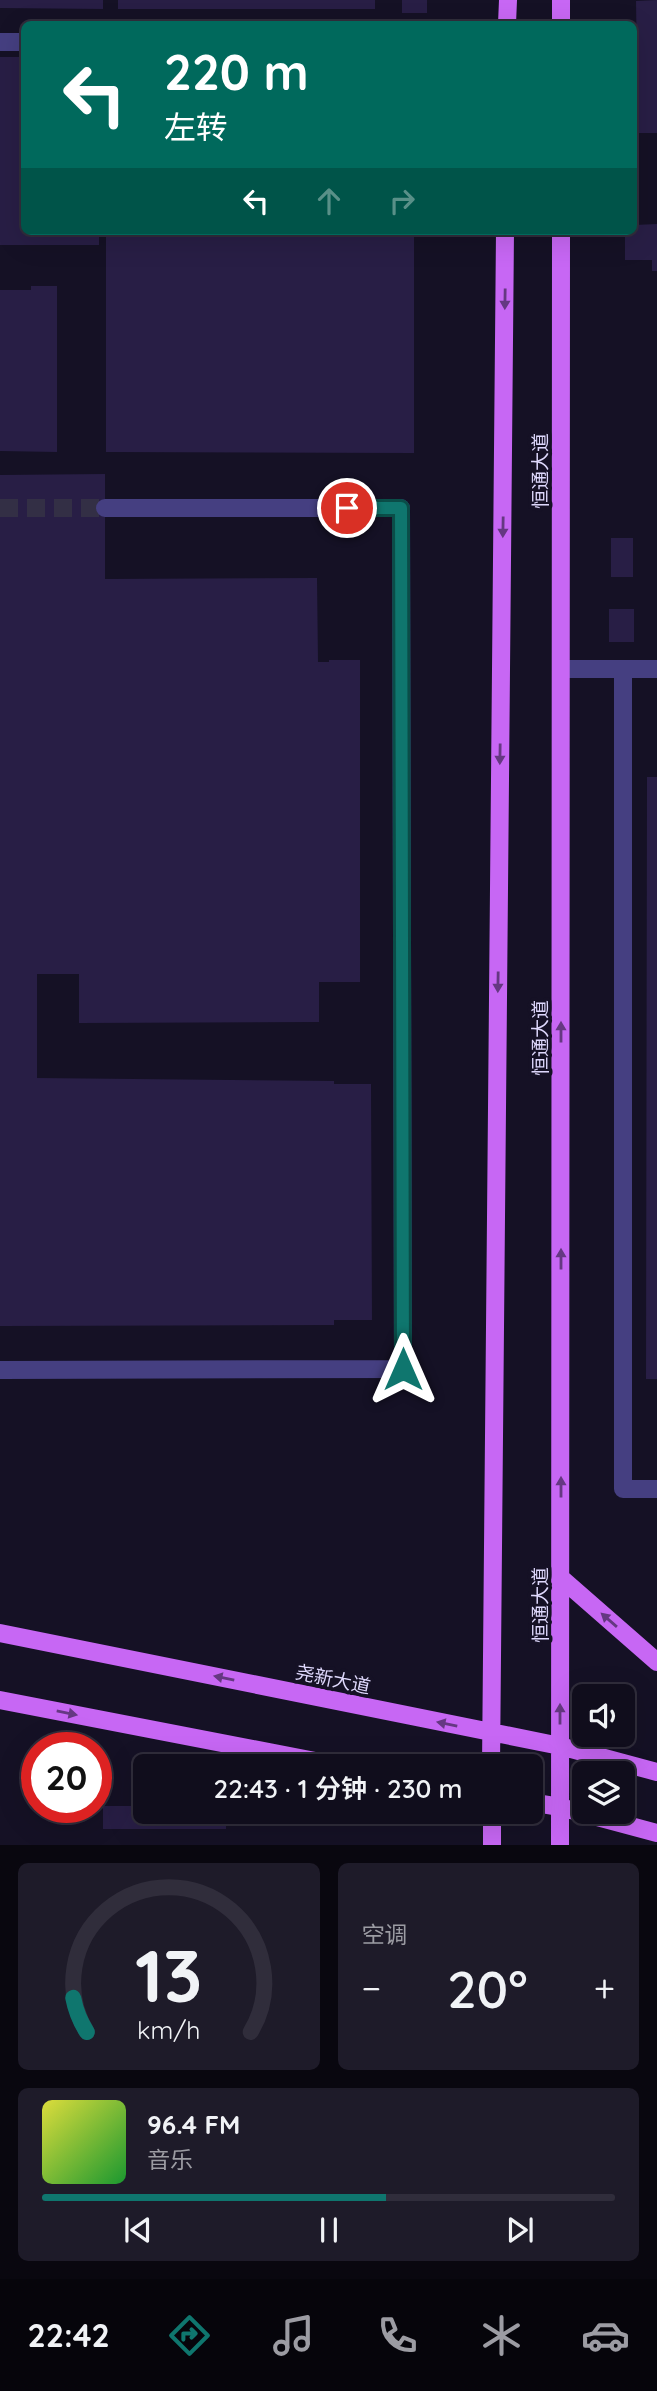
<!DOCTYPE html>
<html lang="zh">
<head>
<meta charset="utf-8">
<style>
  body { margin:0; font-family:Quicksand,"Noto Sans SC",sans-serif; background:#1e1b29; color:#f1f3f6; height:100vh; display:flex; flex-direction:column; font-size:26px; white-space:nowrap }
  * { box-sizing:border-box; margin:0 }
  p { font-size:23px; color:#9c9ca3 }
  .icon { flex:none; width:38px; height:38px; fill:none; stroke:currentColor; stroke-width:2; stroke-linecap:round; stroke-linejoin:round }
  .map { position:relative; height:1845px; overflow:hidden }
  .side { display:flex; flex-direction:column; gap:18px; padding:18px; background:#09070f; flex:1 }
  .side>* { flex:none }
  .banner { position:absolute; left:21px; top:21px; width:616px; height:214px; border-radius:10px; box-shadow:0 7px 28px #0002,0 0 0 2px #302d3b; background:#00695c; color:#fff; overflow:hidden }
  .controls { position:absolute; left:572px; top:1684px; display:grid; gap:14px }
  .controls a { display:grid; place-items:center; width:63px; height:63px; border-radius:10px; background:#100d1c; box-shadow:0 7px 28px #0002,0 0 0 2px #302d3b; font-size:35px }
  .speed { position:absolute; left:21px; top:1732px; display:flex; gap:14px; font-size:35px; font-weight:700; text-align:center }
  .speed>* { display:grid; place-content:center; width:91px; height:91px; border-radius:50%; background:#100d1c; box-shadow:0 7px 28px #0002,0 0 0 2px #302d3b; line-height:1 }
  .speed .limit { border:10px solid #d22; background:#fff; color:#111 }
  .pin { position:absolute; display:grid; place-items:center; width:60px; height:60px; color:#fff; margin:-30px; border:4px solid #fff; border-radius:50%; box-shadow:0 2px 7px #0007 }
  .me { position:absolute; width:77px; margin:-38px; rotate:0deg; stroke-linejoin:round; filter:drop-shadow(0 0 5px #0008) }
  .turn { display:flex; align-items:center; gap:24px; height:147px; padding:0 28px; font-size:32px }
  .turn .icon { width:91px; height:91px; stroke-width:2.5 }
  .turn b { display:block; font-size:49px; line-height:60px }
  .lanes { display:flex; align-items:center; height:66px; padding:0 28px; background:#0003; justify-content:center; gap:35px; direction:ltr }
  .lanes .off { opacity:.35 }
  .big { font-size:52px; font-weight:600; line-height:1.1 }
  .side .card { flex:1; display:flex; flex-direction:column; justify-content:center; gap:10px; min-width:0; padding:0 24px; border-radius:10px; background:#1e1b29 }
  .side .dial { align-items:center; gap:0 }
  .dial svg { height:182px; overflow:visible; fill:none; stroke:#302d3b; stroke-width:7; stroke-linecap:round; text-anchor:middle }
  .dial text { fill:#f1f3f6; stroke:none }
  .song { display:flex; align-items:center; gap:21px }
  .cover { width:84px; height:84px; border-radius:10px; background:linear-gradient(135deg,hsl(60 70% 55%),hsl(130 70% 35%)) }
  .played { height:7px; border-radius:4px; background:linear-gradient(90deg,#0f766e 60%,#302d3b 60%) }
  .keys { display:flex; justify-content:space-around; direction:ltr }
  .heat { display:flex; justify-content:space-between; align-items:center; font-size:38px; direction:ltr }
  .side .tiles { flex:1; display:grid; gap:18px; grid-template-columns:1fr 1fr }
  .card:last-child { grid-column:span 2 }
  .trip { position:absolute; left:133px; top:1754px; width:410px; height:70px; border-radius:10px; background:#100d1c; box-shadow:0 7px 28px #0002,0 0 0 2px #302d3b; font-weight:600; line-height:70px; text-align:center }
  .menu { display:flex; height:112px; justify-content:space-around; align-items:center; background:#06050b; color:#9c9ca3 }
  .menu .icon { width:49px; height:49px }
  .menu .current { color:#0f766e }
  .menu b { font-size:32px; color:#f1f3f6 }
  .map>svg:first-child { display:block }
</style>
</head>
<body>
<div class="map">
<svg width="657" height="1845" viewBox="0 0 657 1845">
  <rect width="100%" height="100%" fill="#151125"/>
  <path fill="#281e45" d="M0 0H103V9L0 8Z
    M118 0H375V9H118Z
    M402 0H427V13H402Z
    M657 0V133H638L636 1Z
    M0 57H24V231H99V245H0Z
    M657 224V271H652V260H625V231H634V225Z
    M106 231H414V453L106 452Z
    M31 286H57V452L0 451V290H31Z
    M105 474V579L317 578 318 662H329V660H360V982H319V1022L79 1023V974H37V1078L334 1081V1084H371L372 1320H334V1325L0 1326V475Z
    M611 538H633V577H611Z
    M609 609H634V642H609Z
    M647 777H657V1379H646Z
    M103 1806H145V1811H226V1829H103Z"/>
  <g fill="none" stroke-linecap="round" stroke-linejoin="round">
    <path stroke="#332f45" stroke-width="18" stroke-dasharray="18 9" stroke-linecap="butt" d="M0 508H105"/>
    <path stroke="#453f81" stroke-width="18" d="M0 42H24
      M562 669H657
      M623 669V1489H657
      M0 1370 403 1369 401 508H105"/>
    <path stroke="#c767f4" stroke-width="18" d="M561 0V24
      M507 24 508 0
      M561 1578 657 1662
      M0 1633 560 1746 657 1772
      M0 1700 341 1766
      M491 1766 505 231
      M530 1802 560 1807 657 1833
      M492 1811V1845
      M560 1845 561 231"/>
  </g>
  <defs><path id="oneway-solid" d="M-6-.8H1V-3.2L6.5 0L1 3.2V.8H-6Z" transform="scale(1.75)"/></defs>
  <g fill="#653882">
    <use href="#oneway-solid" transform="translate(505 299) rotate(91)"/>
    <use href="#oneway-solid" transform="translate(503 527) rotate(91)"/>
    <use href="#oneway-solid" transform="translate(500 754) rotate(91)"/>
    <use href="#oneway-solid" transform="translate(498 982) rotate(91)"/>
    <use href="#oneway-solid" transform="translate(561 1032) rotate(-90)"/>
    <use href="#oneway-solid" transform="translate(561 1259) rotate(-90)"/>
    <use href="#oneway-solid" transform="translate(561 1487) rotate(-90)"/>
    <use href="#oneway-solid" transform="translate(609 1620) rotate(-139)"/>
    <use href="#oneway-solid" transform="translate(224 1678) rotate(-168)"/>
    <use href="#oneway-solid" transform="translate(67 1713) rotate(11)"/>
    <use href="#oneway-solid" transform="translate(560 1714) rotate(-90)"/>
    <use href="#oneway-solid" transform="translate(447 1724) rotate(-168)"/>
  </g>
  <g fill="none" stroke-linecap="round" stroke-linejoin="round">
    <g stroke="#0a4d48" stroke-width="18">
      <path id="route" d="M347 508H401L403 1369"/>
    </g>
    <use href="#route" stroke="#0f766e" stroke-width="12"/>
  </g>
  <g text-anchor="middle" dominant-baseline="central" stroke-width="7" stroke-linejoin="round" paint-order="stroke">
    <g font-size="19" fill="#ded8fc" stroke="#151125">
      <text transform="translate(540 471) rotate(-90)">恒通大道</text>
      <text transform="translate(540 1038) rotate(-90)">恒通大道</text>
      <text transform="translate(540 1605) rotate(-90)">恒通大道</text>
      <text transform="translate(333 1679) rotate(12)">尧新大道</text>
    </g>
  </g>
</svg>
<div class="controls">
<a><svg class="icon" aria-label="sound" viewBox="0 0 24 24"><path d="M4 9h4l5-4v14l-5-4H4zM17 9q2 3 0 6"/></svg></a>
<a><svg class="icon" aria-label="layers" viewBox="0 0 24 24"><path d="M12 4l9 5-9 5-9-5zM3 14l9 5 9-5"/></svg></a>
</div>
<div class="speed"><div class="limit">20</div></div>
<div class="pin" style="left:347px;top:508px;background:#d93025"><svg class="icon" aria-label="arrive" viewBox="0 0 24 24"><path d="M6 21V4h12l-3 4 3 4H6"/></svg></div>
<svg class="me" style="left:403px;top:1369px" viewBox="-20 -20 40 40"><path d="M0-17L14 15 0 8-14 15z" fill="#0f766e" stroke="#fff" stroke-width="4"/></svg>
<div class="trip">22:43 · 1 分钟 · 230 m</div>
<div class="banner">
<div class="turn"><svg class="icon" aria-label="left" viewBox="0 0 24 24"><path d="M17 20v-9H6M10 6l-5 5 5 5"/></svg><div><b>220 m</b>左转</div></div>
<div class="lanes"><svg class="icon" aria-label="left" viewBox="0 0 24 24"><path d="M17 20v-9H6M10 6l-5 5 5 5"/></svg><svg class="icon off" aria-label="ahead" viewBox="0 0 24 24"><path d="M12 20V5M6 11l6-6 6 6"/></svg><svg class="icon off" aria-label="right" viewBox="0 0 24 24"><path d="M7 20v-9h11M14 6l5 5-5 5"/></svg></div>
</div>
</div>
<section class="side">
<div class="tiles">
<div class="card dial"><svg viewBox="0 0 100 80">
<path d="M14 69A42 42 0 1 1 86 69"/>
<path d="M14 69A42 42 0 0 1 8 54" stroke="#0f766e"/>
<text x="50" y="56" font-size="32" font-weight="700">13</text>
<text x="50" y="72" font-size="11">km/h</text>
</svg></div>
<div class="card"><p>空调</p>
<div class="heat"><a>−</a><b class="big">20°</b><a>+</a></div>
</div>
<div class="card">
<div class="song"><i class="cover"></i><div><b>96.4 FM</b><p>音乐</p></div></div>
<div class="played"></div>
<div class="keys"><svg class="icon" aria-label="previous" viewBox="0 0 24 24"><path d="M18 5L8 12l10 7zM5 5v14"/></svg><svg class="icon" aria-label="pause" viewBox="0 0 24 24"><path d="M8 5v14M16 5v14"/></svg><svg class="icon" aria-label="next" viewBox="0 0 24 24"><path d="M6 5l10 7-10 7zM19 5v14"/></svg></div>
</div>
</div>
</section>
<nav class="menu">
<b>22:42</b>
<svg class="icon current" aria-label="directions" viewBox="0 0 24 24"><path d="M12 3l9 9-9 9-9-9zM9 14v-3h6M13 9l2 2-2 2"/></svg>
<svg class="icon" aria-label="music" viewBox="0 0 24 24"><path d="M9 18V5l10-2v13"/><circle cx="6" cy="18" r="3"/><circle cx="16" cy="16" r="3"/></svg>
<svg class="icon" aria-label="phone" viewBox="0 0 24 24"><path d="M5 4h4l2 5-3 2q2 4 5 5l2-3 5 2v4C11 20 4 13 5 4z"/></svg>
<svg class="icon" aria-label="climate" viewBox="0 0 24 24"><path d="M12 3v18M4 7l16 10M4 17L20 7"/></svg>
<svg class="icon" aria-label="car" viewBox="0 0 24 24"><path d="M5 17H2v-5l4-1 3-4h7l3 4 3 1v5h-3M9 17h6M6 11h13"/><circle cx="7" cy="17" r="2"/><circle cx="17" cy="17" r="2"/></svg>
</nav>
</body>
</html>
